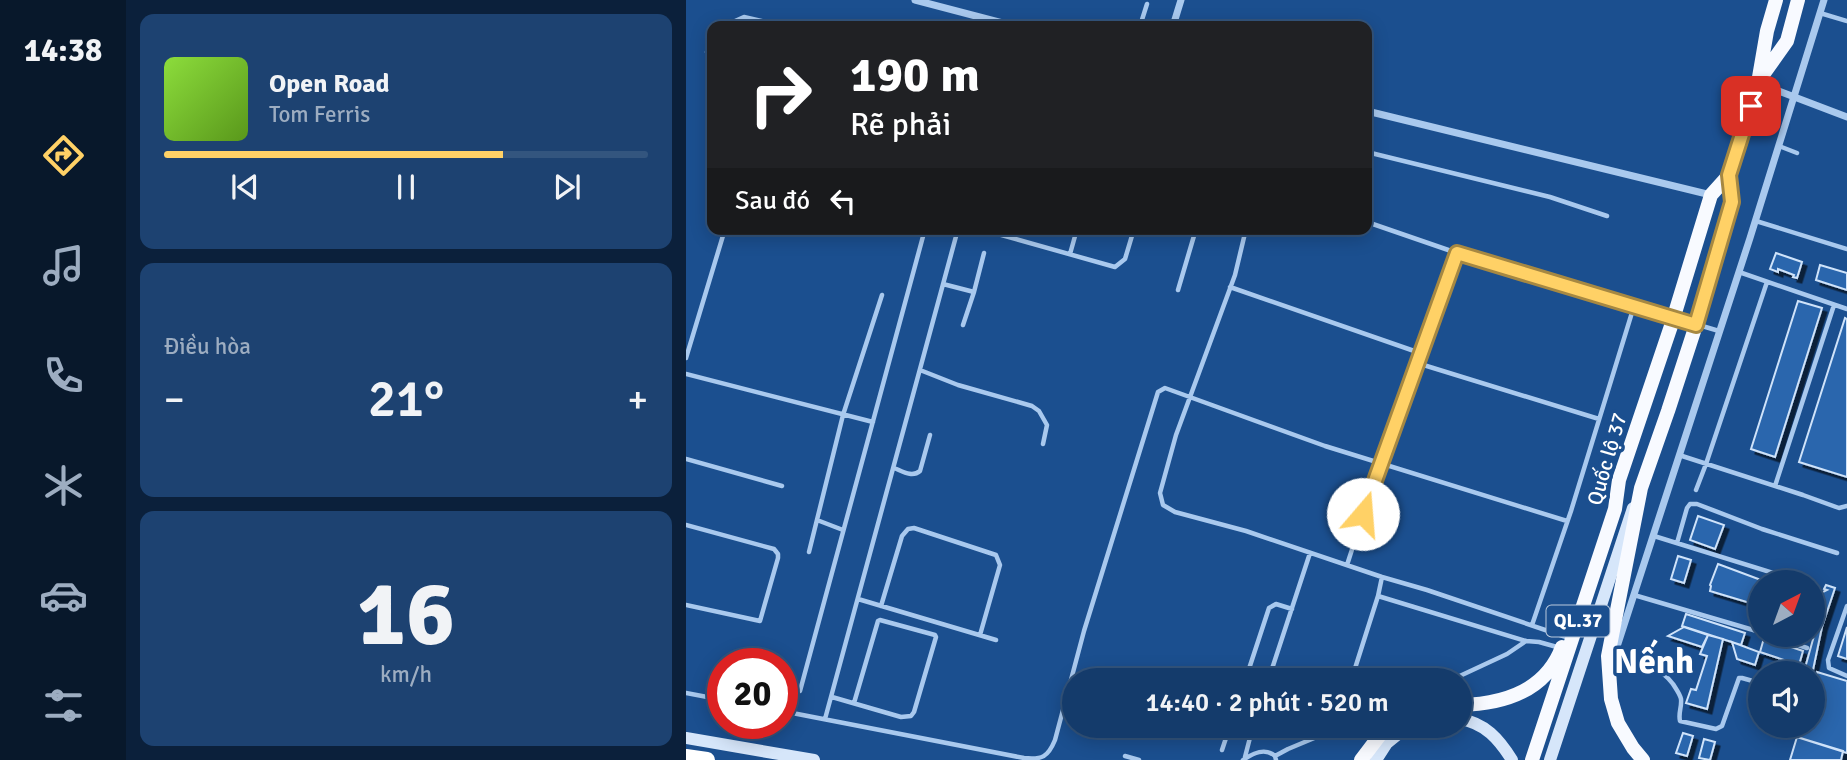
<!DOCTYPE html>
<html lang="vi">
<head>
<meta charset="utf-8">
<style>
  body { margin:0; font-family:Signika,sans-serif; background:#1d4271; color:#f1f3f6; height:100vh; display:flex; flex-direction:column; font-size:26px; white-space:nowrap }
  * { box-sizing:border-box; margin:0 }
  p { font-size:23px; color:#9dadc1 }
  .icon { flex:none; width:38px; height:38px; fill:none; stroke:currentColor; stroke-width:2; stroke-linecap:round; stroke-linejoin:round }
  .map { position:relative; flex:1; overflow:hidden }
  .panel { display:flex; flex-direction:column; gap:14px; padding:14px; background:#0b203b; width:560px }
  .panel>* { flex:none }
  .banner { position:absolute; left:21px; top:21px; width:665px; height:214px; border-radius:14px; box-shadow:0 4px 18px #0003,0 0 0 2px #33557e; background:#202124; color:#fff; overflow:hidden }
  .needle { width:46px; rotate:41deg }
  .fabs { position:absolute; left:1062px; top:570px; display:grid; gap:14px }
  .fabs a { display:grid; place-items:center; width:77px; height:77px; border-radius:50%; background:#143b6b; box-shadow:0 4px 18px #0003,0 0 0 2px #33557e; font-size:35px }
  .speed { position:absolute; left:21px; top:648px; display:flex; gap:14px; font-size:35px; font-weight:700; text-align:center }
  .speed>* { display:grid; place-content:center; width:91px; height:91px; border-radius:50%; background:#143b6b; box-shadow:0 4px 18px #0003,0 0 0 2px #33557e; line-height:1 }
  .speed .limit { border:10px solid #d22; background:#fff; color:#111 }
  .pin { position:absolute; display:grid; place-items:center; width:60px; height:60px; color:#fff; margin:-30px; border-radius:14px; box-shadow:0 4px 10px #0006 }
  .me { position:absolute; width:77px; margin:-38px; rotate:18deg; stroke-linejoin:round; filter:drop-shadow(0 0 5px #0008) }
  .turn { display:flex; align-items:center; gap:24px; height:147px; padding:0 28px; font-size:32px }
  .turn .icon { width:91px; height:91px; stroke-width:2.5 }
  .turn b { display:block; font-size:49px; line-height:60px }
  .then { display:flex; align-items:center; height:66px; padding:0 28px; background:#0003; gap:14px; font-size:26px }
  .big { font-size:52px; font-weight:600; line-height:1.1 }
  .panel .card { flex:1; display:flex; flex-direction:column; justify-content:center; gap:10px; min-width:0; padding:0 24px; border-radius:14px; background:#1d4271 }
  .panel .dial { align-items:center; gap:0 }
  .dial b { font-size:91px; line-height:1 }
  .song { display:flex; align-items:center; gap:21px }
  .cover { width:84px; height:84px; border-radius:10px; background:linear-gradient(135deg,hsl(90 70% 55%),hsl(90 70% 35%)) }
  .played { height:7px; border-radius:4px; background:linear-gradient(90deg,#ffd166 70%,#33557e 70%) }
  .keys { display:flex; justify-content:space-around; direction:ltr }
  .heat { display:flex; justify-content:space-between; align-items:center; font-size:38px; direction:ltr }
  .trip { position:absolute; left:376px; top:668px; width:410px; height:70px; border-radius:35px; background:#143b6b; box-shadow:0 4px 18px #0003,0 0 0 2px #33557e; font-weight:600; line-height:70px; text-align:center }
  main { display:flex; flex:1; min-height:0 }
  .dock { display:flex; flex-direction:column; width:126px; justify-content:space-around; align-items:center; background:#08182b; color:#9dadc1 }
  .dock .icon { width:49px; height:49px }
  .dock .active { color:#ffd166 }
  .dock b { font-size:32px; color:#f1f3f6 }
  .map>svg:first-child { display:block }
</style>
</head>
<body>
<main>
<nav class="dock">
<b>14:38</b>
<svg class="icon active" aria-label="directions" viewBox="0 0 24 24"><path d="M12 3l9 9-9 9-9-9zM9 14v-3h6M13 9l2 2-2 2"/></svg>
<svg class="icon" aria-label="music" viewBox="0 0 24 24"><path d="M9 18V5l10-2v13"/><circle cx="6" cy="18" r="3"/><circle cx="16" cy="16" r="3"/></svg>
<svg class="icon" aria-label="phone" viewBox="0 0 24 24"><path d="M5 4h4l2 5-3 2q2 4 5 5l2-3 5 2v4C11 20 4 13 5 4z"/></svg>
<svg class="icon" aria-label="climate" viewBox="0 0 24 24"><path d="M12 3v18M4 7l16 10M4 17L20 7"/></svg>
<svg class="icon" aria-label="car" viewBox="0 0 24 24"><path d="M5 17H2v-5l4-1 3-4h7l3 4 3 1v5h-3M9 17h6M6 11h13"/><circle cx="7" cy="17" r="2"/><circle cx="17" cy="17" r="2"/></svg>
<svg class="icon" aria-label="filters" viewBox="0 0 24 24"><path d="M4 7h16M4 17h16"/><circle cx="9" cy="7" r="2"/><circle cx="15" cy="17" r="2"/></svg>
</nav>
<section class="panel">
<div class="card">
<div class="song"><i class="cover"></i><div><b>Open Road</b><p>Tom Ferris</p></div></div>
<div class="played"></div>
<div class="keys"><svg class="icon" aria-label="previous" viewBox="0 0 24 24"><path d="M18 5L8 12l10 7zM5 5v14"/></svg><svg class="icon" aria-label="pause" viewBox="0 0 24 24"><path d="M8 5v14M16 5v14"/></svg><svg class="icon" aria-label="next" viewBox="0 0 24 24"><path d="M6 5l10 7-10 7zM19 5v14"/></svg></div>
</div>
<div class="card"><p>Điều hòa</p>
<div class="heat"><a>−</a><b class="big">21°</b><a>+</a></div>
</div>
<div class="card dial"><b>16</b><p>km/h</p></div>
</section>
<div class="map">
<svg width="1161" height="760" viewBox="0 0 1161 760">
  <defs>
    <filter id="shadow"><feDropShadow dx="4.5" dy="4.5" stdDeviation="0" flood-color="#0009"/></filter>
  </defs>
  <rect width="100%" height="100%" fill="#1b4f8f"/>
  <path fill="#2a66ad" stroke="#cfe3fa" stroke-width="2" filter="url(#shadow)" d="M1090 253 1116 262 1111 278 1107 277 1108 275 1092 269V272L1084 269Z
    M1134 265 1161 273V290L1130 280Z
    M1112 301 1136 308 1089 457 1065 449Z
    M1159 318 1161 319V477L1113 462Z
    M1012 516 1038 525 1029 549 1004 540Z
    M992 556 1005 560 998 583 985 579Z
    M1032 564 1083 583H1074V606L1024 591 1025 586 1024 585Z
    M1140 585 1149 588 1136 627 1127 623V597L1141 590 1138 589Z
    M1000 614 1059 633 1055 645 996 626Z
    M1131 625 1136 627 1127 670 1119 668Z
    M998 627 1022 635 1016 647 982 636Z
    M1161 627V659L1152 656Z
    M1022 635 1037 639 1021 709 1000 703 1005 689 1010 690 1021 656 1014 654Z
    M1078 638 1117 651 1113 665 1074 652Z
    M1046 642 1073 652 1069 665 1051 659Z
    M1093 661 1110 666 1108 674 1090 670Z
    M1131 672 1161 681V753L1111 737 1114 726H1127V684Z
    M997 733 1007 736 1001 756 990 753Z
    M1111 737 1157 751 1155 760H1104Z
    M1018 739 1029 742 1024 760 1013 758Z"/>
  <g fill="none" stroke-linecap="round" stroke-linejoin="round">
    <path stroke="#a9c9ee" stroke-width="4.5" d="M1134 13 1161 21
      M38 26 58 17 97 26
      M454 26 461 4
      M26 41 21 52 26 68
      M1093 146 1111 153
      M681 152 864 197 921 216
      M1070 221 1161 249
      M681 222 771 253 1033 331
      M294 229 429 267 439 259 448 229
      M560 229 549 275 490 435 474 493 477 505 489 512 560 531 696 577 741 590 880 637
      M384 254 391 229
      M1053 272 1161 309
      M257 284 288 292
      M544 287 734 353
      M492 290 510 229
      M277 325 288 292 298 253
      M0 358 39 229
      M731 363 913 419
      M234 370 272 385 346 406 353 411 361 425 357 444
      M0 374 187 422
      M993 455 1117 495 1153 508 1161 506
      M0 459 96 486
      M208 468C216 471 226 478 234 471L244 435
      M1089 486 1148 305
      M1010 490 1020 464 1081 282
      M131 520 157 530
      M0 525 88 549 92 554V558L74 621 0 605
      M968 536 1119 583
      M991 543 1001 508 1004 504H1011L1076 529 1151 553
      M123 552 157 415 196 295
      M661 565 694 463 771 253
      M1127 585 1131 587
      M948 595 1074 632
      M692 596 840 641
      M172 599 310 640
      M195 606 216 536 222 529 228 528 310 555 314 565 294 635
      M1161 606 1142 660 1143 668 1161 676
      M846 625 885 511 948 306
      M1083 635 1121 648
      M928 657C951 661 972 664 987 684 990 689 994 694 995 699 996 707 992 713 994 721L1030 729 1036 726 1053 678H1056L1074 683
      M559 681 583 608 590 604 606 609
      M582 681 624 553
      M665 681 692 596 696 577
      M763 681 821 654 840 641 853 642 871 647
      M114 691 239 229
      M0 693 37 700
      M146 697 215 717 225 716 228 712 250 637 249 635 194 620 192 621 168 703
      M96 711 338 758C356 760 362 757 369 740L398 631 472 392 479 388 639 446 881 521
      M139 719 272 229
      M536 750 544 726
      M439 756 453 760
      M559 757 567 726
      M557 760C567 753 579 747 589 756
      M590 760 589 756 602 749 657 726"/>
    <path stroke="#a9c9ee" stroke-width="7" d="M229 0 328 26
      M487 26 495 0
      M1072 83 1161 117
      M681 111 1025 195
      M928 656 1064 238 1138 0"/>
    <path stroke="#d6e6fa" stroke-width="12" d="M774 719C799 723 813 739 826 760
      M0 738 128 760
      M690 760 701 743 722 726
      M864 760 947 508"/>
    <path stroke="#f8faff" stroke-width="14" d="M1074 79 1101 41 1112 0
      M774 705C817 704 860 691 876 647
      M675 760 694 735 704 726
      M846 760 929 509 933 480 985 326 1025 195 1043 175
      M957 760 947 748 932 723 925 699 922 656 955 488 982 411 1010 325 1046 202 1043 175 1072 83 1081 31 1090 0"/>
    <path stroke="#fff" stroke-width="16" d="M0 757 21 760"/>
  </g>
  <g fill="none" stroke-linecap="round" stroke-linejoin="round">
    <g stroke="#a68842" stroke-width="18">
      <path id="route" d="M677 514 771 253 1010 325 1046 202 1043 175 1065 106"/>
    </g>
    <use href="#route" stroke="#ffd166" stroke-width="12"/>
  </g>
  <g text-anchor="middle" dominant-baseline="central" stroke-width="7" stroke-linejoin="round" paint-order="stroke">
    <rect fill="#1b4f8f" stroke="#bbcadd" stroke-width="2" x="860.5" y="605.5" width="63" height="31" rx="5"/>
    <g font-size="19" font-weight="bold" fill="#fff">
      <text x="892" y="621">QL.37</text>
    </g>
    <g font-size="21" fill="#fff" stroke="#1b4f8f">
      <text transform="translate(921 459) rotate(-74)">Quốc lộ 37</text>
    </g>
    <g font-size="35" font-weight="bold" fill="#fff" stroke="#1b4f8f">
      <text x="968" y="661">Nếnh</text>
    </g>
  </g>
</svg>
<div class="fabs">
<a><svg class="needle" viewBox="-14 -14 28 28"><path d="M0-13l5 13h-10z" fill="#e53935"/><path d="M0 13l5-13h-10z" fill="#9dadc1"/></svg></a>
<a><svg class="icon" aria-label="sound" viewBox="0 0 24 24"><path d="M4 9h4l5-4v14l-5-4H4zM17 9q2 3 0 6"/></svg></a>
</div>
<div class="speed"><div class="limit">20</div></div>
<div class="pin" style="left:1065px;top:106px;background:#d93025"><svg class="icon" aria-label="arrive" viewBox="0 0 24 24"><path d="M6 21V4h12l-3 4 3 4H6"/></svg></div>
<svg class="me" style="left:677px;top:514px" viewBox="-20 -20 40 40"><circle r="19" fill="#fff"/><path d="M0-13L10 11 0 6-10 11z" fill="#ffd166"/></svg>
<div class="trip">14:40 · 2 phút · 520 m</div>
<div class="banner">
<div class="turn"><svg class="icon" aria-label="right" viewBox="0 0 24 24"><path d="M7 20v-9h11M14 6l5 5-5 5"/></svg><div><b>190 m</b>Rẽ phải</div></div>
<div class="then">Sau đó<svg class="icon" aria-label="left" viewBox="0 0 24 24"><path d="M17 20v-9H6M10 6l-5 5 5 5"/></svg></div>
</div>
</div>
</main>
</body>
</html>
